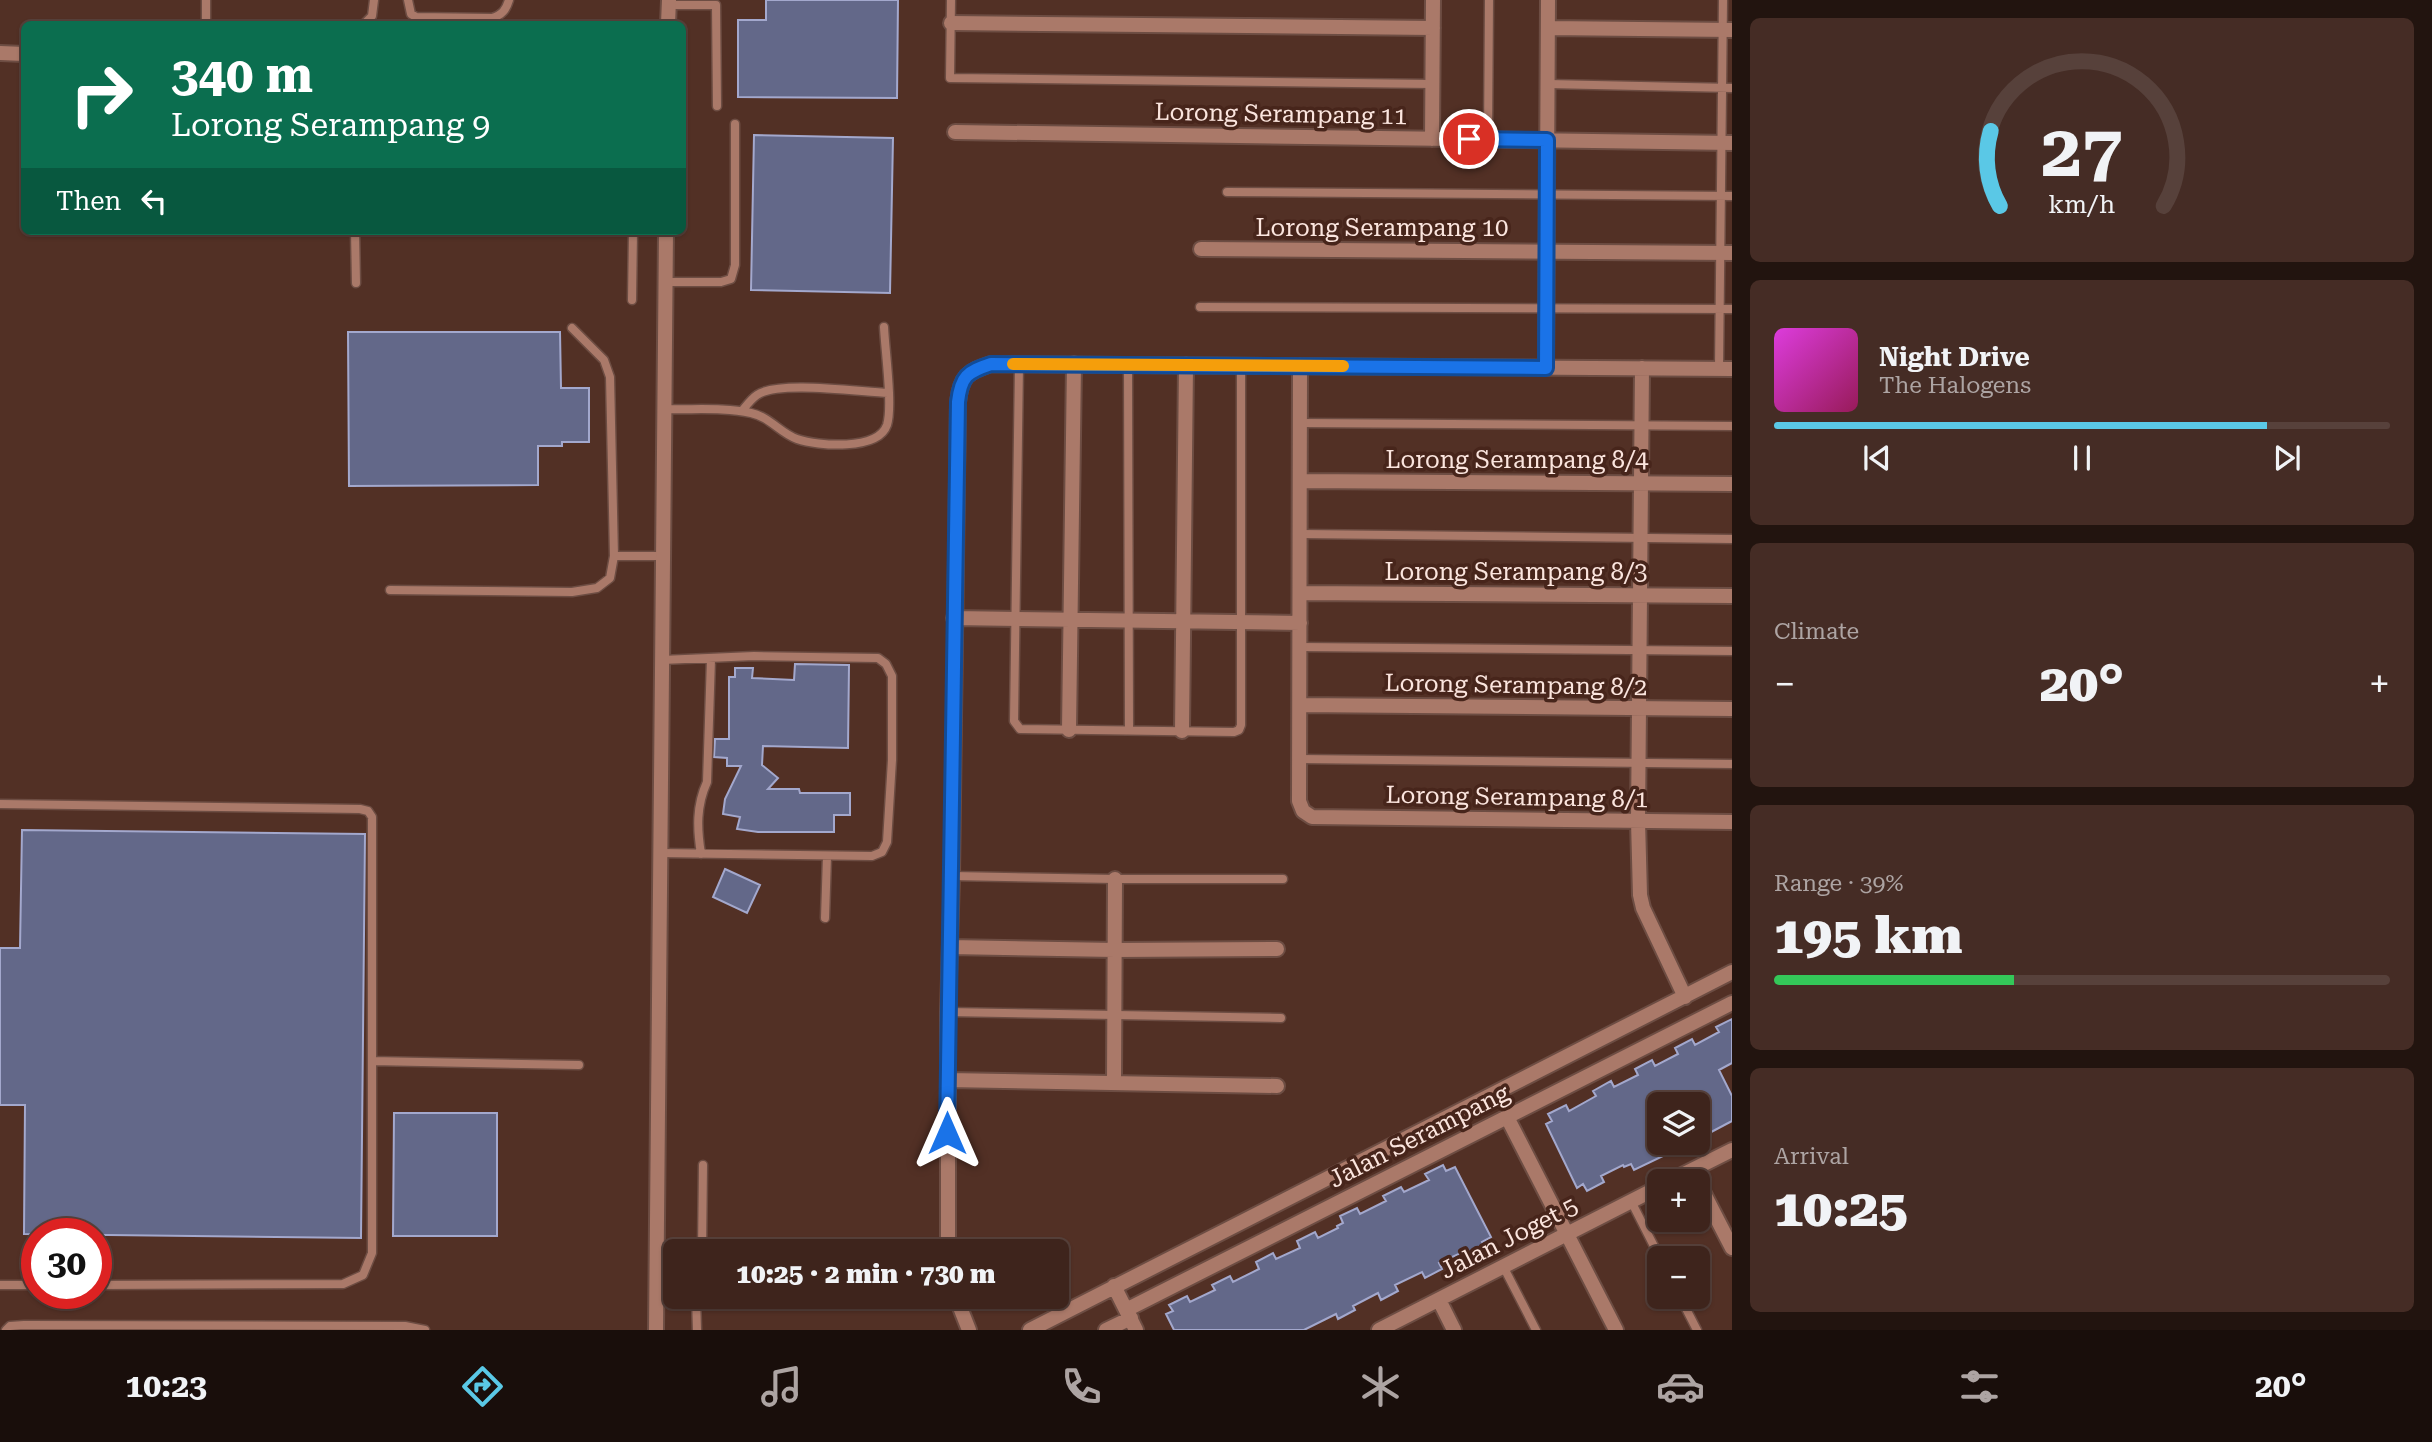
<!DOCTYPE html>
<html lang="en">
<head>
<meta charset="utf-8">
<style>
  body { margin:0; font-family:"Roboto Serif",serif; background:#452c25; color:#f1f3f6; height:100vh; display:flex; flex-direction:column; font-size:26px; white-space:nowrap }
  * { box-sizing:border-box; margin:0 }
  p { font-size:23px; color:#ada4a3 }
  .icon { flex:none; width:38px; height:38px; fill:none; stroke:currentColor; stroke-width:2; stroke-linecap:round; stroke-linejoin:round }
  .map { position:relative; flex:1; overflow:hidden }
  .drawer { display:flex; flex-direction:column; gap:18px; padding:18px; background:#22140f; width:700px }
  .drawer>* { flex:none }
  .top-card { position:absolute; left:21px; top:21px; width:665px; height:214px; border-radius:10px; box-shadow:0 2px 5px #0004,0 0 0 2px #57413b; background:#0b6e4f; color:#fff; overflow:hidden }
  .buttons { position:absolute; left:1647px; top:1092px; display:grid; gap:14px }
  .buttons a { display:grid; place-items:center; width:63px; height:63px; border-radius:10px; background:#3e241c; box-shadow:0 2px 5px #0004,0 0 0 2px #57413b; font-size:35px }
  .speed { position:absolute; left:21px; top:1218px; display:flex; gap:14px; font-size:35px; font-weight:700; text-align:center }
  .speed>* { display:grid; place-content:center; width:91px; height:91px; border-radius:50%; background:#3e241c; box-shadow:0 2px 5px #0004,0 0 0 2px #57413b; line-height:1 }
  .speed .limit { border:10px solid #d22; background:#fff; color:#111 }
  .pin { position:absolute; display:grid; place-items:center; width:60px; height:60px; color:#fff; margin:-30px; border:4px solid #fff; border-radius:50%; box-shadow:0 2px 7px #0007 }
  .me { position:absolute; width:77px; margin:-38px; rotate:0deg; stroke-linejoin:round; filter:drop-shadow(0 0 5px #0008) }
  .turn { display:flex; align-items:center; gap:24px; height:147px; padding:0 35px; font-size:32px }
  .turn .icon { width:91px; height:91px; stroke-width:2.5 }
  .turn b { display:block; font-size:49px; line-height:60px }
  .then { display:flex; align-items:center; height:66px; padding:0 35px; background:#0003; gap:14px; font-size:26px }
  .big { font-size:52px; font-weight:800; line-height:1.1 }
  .drawer .tile { flex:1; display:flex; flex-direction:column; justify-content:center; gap:10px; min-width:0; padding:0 24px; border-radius:10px; background:#452c25 }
  .drawer .dial { align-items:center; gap:0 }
  .dial svg { height:182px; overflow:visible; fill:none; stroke:#57413b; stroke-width:7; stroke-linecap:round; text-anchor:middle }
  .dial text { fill:#f1f3f6; stroke:none }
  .song { display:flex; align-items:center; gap:21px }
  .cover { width:84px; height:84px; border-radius:10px; background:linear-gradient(135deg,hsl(300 70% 55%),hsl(330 70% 35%)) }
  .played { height:7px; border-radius:4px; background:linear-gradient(90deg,#5ac8e6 80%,#57413b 80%) }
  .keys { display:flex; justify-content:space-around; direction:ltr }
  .heat { display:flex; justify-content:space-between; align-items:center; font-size:38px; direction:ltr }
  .charge { height:10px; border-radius:5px; background:linear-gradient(90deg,#34c759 39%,#57413b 0) }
  .trip { position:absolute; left:663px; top:1239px; width:406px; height:70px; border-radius:10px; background:#3e241c; box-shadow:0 2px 5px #0004,0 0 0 2px #57413b; font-weight:800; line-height:70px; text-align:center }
  .tabs { display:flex; height:112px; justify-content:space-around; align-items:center; background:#190e0b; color:#ada4a3 }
  .tabs .icon { width:49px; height:49px }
  .tabs .on { color:#5ac8e6 }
  .tabs b { font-size:32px; color:#f1f3f6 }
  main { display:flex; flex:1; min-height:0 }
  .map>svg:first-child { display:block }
</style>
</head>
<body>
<main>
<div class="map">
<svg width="1732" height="1330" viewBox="0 0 1732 1330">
  <rect width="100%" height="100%" fill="#523025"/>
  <path fill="#636889" stroke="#a3a8cd" stroke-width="2" d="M766 0H898L897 98 738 97V20H766Z
    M754 135 893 138 890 293 751 290Z
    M348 332H560L561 388H589V442H562V446H538V485L349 486Z
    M795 664 849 665 848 748 763 746 762 765 778 778 768 789H799L800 793H850V815H834V832H758L737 829 740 817 723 814 725 799 741 766H727V758L714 757 715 739H729V677H735V668H753L752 678 794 680Z
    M22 830 365 834 361 1238 24 1234 25 1105H0V948H20Z
    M725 869 760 885 747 913 713 897Z
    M1732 1019V1063L1719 1070 1732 1096V1121L1698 1139V1104H1659V1143H1690L1634 1170 1631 1164 1624 1167 1623 1165 1601 1176 1604 1182 1587 1191 1583 1184 1577 1188 1546 1124 1552 1121 1548 1114 1566 1105 1569 1111 1596 1096 1593 1091 1611 1081 1614 1087 1638 1075 1635 1069 1652 1060 1655 1066 1678 1054 1675 1048 1692 1039 1695 1045 1719 1032 1716 1027Z
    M394 1113H497V1236H393Z
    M1443 1165 1446 1171 1455 1167 1476 1208 1491 1237 1482 1242 1485 1248 1468 1256 1465 1251 1439 1263 1442 1269 1425 1278 1422 1272 1395 1285 1398 1291 1381 1300 1378 1293 1353 1306 1355 1310 1338 1319 1336 1314 1304 1330H1174L1166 1314 1173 1311 1169 1305 1187 1296 1190 1302 1215 1290 1212 1285 1230 1276 1233 1282 1259 1269 1256 1262 1273 1253 1276 1259 1300 1248 1297 1241 1315 1232 1318 1238 1338 1228 1337 1226 1343 1223 1340 1216 1357 1208 1360 1214 1386 1201 1383 1196 1401 1187 1404 1192 1429 1180 1425 1174Z"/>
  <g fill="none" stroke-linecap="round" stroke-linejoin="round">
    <g stroke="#6d4d43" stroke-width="11">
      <path id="lane" d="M408 0 411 14 416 17 492 18
        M951 0 950 78 1432 84
        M669 5H716L717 106
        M206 24V0
        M364 24 372 16 374 0
        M492 24V18C502 15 506 10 509 0
        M1548 84 1732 88
        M1488 139 1489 0
        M1227 192 1732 196
        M355 231 356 283
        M666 282H721L731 279 735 265V124
        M632 300 633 231
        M1200 307 1732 309
        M572 328 604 360 610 377 614 556H663
        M1019 364 1014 721 1020 729 1234 732 1239 730 1241 725V365
        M1128 365 1129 730
        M1719 368 1723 0
        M665 409C693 410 724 407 751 413 770 417 780 433 797 439 818 446 878 451 887 425 893 406 885 350 884 327
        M742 411C746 406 751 399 757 395 778 380 860 392 888 393
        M1301 423 1732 426
        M1301 534 1732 539
        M390 590 572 592 597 588 610 578 614 556
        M1300 647 1732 651
        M1299 759 1732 764
        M0 804 360 809 368 811 372 817V1253L363 1275 343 1284 96 1285
        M660 853 872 856 882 852 887 842 892 760V676L886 664 878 658 754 656 662 660
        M701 854C697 829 696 806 707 782L711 659
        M952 876 1115 879H1283
        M825 918 827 856
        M948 1012 1281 1018
        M372 1061 579 1065
        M1631 1201 1660 1258
        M702 1251 703 1165
        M1503 1266 1536 1330
        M656 1280 676 1281
        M0 1285H37
        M696 1297 697 1330
        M1680 1297 1697 1330
        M6 1330 10 1326 24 1325 405 1326 425 1330"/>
    </g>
    <g stroke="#6d4d43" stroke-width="18">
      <path id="street" d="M951 23 1433 28
        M668 24 669 0
        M1548 28 1732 30
        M0 53 24 54
        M955 132 1732 143
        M1432 139 1433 0
        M1201 249 1732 253
        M1300 366 1299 801 1303 811 1312 817 1732 822
        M1546 367 1548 0
        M1642 368 1638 821 1640 895 1643 908 1685 997
        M1301 481 1732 484
        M1300 593 1732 596
        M954 618 1300 623
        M1300 705 1732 709
        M1069 730 1074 364
        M1182 731 1186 365
        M950 947 1115 950 1277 949
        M948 1080 1277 1086
        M1114 1082 1115 879
        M1507 1117 1616 1330
        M1670 1181 1732 1150
        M1698 1182 1732 1248
        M948 1251V1012L952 876 958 402C961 376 967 372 991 364L1732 369
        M1114 1286 1136 1330
        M956 1297 969 1330
        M1439 1300 1454 1330
        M1126 1310 1732 1003
        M656 1330 666 231
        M1030 1330 1732 972
        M1106 1330 1131 1318
        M1379 1330 1659 1187"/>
    </g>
    <use href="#lane" stroke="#aa7969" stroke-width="8"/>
    <use href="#street" stroke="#aa7969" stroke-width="14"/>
  </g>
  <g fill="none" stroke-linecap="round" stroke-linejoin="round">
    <g stroke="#114b97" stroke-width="18">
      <path id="route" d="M947 1133 958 402C961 376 967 372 991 364L1546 368 1547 140 1469 139"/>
    </g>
    <use href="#route" stroke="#1a73e8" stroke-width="12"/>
    <path stroke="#f59e0b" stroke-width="12" d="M1013 364 1343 366"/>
  </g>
  <g text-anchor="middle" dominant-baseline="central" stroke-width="7" stroke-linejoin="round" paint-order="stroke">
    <g font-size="24" fill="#fbe5de" stroke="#47251b">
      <text transform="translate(1281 114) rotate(1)">Lorong Serampang 11</text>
      <text x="1382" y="228">Lorong Serampang 10</text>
      <text x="1517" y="460">Lorong Serampang 8/4</text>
      <text x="1516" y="572">Lorong Serampang 8/3</text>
      <text transform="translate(1516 685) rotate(1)">Lorong Serampang 8/2</text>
      <text transform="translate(1517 797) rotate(1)">Lorong Serampang 8/1</text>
      <text transform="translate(1419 1136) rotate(-27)">Jalan Serampang</text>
      <text transform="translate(1509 1238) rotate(-27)">Jalan Joget 5</text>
    </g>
  </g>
</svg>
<div class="buttons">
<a><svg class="icon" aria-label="layers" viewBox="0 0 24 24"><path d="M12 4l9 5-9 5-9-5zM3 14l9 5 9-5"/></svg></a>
<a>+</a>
<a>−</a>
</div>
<div class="speed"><div class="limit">30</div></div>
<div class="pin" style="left:1469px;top:139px;background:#d93025"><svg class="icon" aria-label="arrive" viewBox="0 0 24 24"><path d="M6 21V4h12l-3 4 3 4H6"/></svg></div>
<svg class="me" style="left:947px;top:1133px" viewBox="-20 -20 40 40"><path d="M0-17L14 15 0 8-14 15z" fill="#1a73e8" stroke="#fff" stroke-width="4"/></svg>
<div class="trip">10:25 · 2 min · 730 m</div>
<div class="top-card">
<div class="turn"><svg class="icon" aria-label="right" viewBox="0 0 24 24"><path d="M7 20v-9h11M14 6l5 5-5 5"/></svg><div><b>340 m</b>Lorong Serampang 9</div></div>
<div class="then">Then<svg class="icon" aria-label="left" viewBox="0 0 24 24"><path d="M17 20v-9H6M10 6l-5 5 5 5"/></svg></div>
</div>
</div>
<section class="drawer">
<div class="tile dial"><svg viewBox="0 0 100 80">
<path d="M14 69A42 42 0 1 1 86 69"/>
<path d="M14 69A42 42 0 0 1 10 36" stroke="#5ac8e6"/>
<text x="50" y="56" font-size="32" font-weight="700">27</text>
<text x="50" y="72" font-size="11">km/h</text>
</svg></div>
<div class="tile">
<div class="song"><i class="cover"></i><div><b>Night Drive</b><p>The Halogens</p></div></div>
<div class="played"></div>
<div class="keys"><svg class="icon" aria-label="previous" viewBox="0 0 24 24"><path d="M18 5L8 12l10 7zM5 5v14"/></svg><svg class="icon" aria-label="pause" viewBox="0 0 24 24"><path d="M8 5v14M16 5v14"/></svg><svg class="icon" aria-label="next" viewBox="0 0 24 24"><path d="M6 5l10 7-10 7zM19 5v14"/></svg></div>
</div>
<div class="tile"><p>Climate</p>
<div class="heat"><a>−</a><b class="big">20°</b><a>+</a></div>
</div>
<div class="tile"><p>Range · 39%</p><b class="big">195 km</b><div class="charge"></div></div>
<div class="tile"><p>Arrival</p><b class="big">10:25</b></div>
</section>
</main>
<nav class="tabs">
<b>10:23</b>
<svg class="icon on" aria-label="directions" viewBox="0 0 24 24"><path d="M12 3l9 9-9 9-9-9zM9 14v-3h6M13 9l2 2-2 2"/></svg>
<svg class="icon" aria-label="music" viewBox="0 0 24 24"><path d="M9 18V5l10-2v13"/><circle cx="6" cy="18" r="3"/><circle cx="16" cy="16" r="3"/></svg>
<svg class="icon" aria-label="phone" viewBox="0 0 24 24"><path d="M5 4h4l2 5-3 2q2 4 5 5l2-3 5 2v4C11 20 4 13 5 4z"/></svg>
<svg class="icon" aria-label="climate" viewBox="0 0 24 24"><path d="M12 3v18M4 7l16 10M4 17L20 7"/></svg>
<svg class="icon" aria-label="car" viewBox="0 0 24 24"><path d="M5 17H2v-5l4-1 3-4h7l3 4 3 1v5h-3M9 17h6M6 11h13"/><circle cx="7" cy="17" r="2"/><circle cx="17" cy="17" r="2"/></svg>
<svg class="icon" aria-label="filters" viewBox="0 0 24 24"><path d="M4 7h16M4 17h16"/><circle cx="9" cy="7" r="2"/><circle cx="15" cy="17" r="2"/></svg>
<b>20°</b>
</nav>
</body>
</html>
